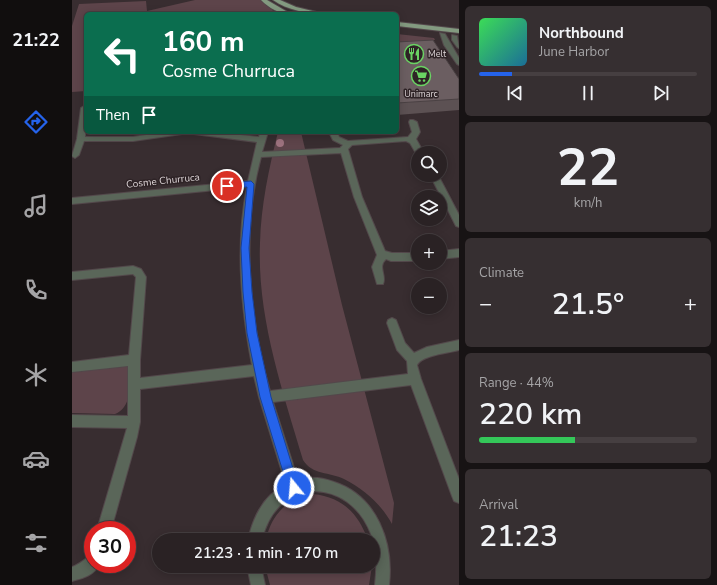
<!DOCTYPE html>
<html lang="en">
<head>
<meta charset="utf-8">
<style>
  body { margin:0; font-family:"Nunito Sans",sans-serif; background:#362f31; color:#f1f3f6; height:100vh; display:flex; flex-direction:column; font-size:15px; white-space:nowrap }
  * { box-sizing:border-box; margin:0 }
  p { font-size:13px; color:#a5a4a6 }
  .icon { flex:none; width:22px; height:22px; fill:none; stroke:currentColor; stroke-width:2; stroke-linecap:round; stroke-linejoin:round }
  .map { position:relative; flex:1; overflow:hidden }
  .details { display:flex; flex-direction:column; gap:6px; padding:6px; background:#171314; width:258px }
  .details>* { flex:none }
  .guide { position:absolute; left:12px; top:12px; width:315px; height:122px; border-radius:6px; box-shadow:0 2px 10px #0003,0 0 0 1px #463f41; background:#0b6e4f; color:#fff; overflow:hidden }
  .buttons { position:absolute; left:339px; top:146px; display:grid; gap:8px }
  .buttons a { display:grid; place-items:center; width:36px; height:36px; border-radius:50%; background:#2a2224; box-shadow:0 2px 10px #0003,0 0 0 1px #463f41; font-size:20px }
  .speed { position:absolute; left:12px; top:521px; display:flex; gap:8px; font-size:20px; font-weight:700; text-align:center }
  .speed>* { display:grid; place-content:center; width:52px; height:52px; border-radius:50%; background:#2a2224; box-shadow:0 2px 10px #0003,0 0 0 1px #463f41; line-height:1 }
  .speed .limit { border:6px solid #d22; background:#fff; color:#111 }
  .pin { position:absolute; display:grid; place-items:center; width:34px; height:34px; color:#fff; margin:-17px; border:2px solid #fff; border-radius:50%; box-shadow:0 1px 4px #0007 }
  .me { position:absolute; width:44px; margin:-22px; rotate:343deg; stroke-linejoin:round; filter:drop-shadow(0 0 3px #0008) }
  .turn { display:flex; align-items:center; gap:14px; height:84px; padding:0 12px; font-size:18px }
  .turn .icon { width:52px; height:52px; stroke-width:2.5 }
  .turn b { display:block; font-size:28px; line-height:34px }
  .then { display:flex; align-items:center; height:38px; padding:0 12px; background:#0003; gap:8px; font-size:15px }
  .big { font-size:30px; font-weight:600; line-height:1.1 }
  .details .card { flex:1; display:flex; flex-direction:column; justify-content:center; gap:6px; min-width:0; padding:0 14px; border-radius:6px; background:#362f31 }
  .details .dial { align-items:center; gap:0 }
  .dial b { font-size:52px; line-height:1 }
  .song { display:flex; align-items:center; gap:12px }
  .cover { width:48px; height:48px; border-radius:6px; background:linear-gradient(135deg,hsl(130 70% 55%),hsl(200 70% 35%)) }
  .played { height:4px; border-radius:2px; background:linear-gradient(90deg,#2563eb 15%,#463f41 15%) }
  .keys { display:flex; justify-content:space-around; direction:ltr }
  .heat { display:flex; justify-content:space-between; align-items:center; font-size:22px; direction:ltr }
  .charge { height:6px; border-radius:3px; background:linear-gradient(90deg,#34c759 44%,#463f41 0) }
  .trip { position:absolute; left:80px; top:533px; width:228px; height:40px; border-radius:20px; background:#2a2224; box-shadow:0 2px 10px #0003,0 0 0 1px #463f41; font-weight:600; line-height:40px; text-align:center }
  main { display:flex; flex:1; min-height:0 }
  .menu { display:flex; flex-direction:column; width:72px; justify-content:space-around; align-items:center; background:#110e0e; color:#a5a4a6 }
  .menu .icon { width:28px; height:28px }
  .menu .active { color:#2563eb }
  .menu b { font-size:18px; color:#f1f3f6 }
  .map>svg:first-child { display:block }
</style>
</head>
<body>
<main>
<nav class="menu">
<b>21:22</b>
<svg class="icon active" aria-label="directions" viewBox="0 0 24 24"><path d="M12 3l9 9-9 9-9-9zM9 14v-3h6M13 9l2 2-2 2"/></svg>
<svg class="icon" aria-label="music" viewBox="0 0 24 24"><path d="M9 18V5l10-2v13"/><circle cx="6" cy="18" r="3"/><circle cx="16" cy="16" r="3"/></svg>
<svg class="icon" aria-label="phone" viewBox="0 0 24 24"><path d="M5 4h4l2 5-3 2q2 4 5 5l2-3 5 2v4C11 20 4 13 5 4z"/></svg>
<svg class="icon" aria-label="climate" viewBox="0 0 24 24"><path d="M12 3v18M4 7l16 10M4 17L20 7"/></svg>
<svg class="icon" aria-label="car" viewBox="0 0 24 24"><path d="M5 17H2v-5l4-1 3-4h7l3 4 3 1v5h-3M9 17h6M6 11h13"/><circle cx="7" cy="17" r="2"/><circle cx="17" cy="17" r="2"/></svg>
<svg class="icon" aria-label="filters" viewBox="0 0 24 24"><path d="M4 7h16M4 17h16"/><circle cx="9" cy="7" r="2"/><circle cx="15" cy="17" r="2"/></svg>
</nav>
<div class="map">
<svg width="387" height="585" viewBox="0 0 387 585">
  <rect width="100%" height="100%" fill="#382d30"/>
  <path fill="#5d444a" d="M123 0H192L204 9 194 14H14V91L0 92V26L7 4 74 1 75 11Z
    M325 34 362 38 363 40 325 42Z
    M206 132H229L270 305 322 503 320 524C309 504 292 489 272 479 258 472 240 475 231 460 210 389 185 317 188 243 189 205 197 168 206 132Z
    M50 367H55L58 369C58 385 60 407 43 414L0 413V372Z
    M241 494C270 497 286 513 296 540H194C199 515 215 498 241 494Z
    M193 566H300L297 585H198Z"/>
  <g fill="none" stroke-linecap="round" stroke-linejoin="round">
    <g stroke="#53484b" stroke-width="2">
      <path id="minor" d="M368 33 373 34 387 58V65L385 64 372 45Z
        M380 35 385 36 387 48 385 47 380 40Z
        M12 106H14L13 137H61L94 132H114L110 134 61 141H12L7 155 3 158 0 156 5 139 9 108Z
        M338 120H341L345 122 348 132 344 139 352 153H346L345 155 338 143 334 141 280 145 276 149 290 197 313 251 320 253H346V261H319L314 259C305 267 315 275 311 284H305L300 267 305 255 282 197 269 153 189 157C169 230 177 319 198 391L336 374 335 361 325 350 315 323 316 320 320 318 324 320 333 343 342 353 355 347 387 340V350C377 353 350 355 345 365L349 379 387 479V503L382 501 380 496 339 385 201 402 226 480C238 476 251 478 262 482 305 496 322 543 317 585H303C305 568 305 550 299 534 277 476 204 476 190 540H176C181 518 192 494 214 485L187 397 182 376 68 389V422L65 437 39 530H25L55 428 0 427V415L56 416V366L0 372V362L57 355 64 277 61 274 0 280V272L61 266 69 269 74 277 68 360V378L180 365C169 308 163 246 175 187L0 204V198L176 181 185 142 122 134 118 132H142L187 137 188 132H196L190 152 268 148 271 145 261 140 257 132H265L267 137 276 141 336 137 340 132 337 122Z
        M358 175H366L387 215V227L384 226Z
        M387 249V257L368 259V251Z
        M21 555V564H27C23 575 11 578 0 581V567C9 564 13 558 21 555Z
        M175 566H189L193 585H179Z"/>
    </g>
    <g stroke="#53484b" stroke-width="2">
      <path id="major" d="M189 0H195L219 14C207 14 197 8 189 0Z
        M201 0H208L224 7 253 14C236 14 215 10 201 0Z
        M325 22 387 29V33L325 26Z"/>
    </g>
    <use href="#minor" fill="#5a6659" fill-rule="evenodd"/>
    <use href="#major" fill="#839a80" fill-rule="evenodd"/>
  </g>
  <circle fill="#9d727e" cx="208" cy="143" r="4"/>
  <path fill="#5c5153" d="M325 42 387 79V110L325 115Z"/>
  <path fill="#6b5e61" stroke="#4b4244" d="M361 40 387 79V99L325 103V42Z"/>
  <path fill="#2563eb" stroke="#184099" d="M179 181 182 184 177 248 180 292 185 333 199 397 227 488 226 492 222 494 217 492 216 488 188 397 175 333 171 292 169 248 175 187 155 189 152 186 155 183Z"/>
  <defs>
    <g id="restaurant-ring" transform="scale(1)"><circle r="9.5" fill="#2e2326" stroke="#6ad363" stroke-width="1.5"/><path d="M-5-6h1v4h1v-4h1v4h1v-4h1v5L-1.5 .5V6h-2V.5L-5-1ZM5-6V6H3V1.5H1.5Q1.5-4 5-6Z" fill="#6ad363"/></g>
    <g id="supermarket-ring" transform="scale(1)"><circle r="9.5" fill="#2e2326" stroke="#6ad363" stroke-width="1.5"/><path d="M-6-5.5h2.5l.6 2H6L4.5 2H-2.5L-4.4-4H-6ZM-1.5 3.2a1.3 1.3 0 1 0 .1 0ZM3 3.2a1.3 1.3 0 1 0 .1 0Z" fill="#6ad363"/></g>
  </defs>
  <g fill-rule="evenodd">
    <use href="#restaurant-ring" x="342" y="54"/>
    <use href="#supermarket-ring" x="349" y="76"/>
  </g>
  <g text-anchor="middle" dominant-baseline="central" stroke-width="3" stroke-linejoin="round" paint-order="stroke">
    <g font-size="9" fill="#ded6d8" stroke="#2e2326" text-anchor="start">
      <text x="356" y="54">Melt</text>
      <text x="349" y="94" text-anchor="middle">Unimarc</text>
    </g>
    <g font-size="10" fill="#ded6d8" stroke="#2e2326">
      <text transform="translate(91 181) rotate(-6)">Cosme Churruca</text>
    </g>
  </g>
</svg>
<div class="buttons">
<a><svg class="icon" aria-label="search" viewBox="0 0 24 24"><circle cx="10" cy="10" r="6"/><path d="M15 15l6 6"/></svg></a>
<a><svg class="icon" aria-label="layers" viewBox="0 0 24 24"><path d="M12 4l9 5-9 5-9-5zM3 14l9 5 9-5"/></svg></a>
<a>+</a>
<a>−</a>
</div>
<div class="speed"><div class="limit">30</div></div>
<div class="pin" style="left:155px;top:186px;background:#d93025"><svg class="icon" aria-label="arrive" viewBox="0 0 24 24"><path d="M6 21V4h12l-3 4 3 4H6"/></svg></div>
<svg class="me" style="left:222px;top:488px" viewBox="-20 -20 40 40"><circle r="17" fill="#2563eb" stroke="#fff" stroke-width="3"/><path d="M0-11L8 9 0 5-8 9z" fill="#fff"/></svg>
<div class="trip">21:23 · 1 min · 170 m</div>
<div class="guide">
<div class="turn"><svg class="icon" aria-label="left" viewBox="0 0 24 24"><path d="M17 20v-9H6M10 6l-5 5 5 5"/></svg><div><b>160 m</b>Cosme Churruca</div></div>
<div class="then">Then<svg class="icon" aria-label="arrive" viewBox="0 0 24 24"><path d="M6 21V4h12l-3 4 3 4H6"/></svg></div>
</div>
</div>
<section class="details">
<div class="card">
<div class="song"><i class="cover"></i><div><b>Northbound</b><p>June Harbor</p></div></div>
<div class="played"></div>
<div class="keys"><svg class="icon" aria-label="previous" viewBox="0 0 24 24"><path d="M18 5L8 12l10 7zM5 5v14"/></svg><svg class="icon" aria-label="pause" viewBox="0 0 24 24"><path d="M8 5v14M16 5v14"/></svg><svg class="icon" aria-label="next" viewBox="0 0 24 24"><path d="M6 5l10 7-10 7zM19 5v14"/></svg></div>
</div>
<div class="card dial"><b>22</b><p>km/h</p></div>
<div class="card"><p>Climate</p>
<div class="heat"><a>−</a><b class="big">21.5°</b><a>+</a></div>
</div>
<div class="card"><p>Range · 44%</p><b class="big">220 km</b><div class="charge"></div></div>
<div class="card"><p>Arrival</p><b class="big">21:23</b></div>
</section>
</main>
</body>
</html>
